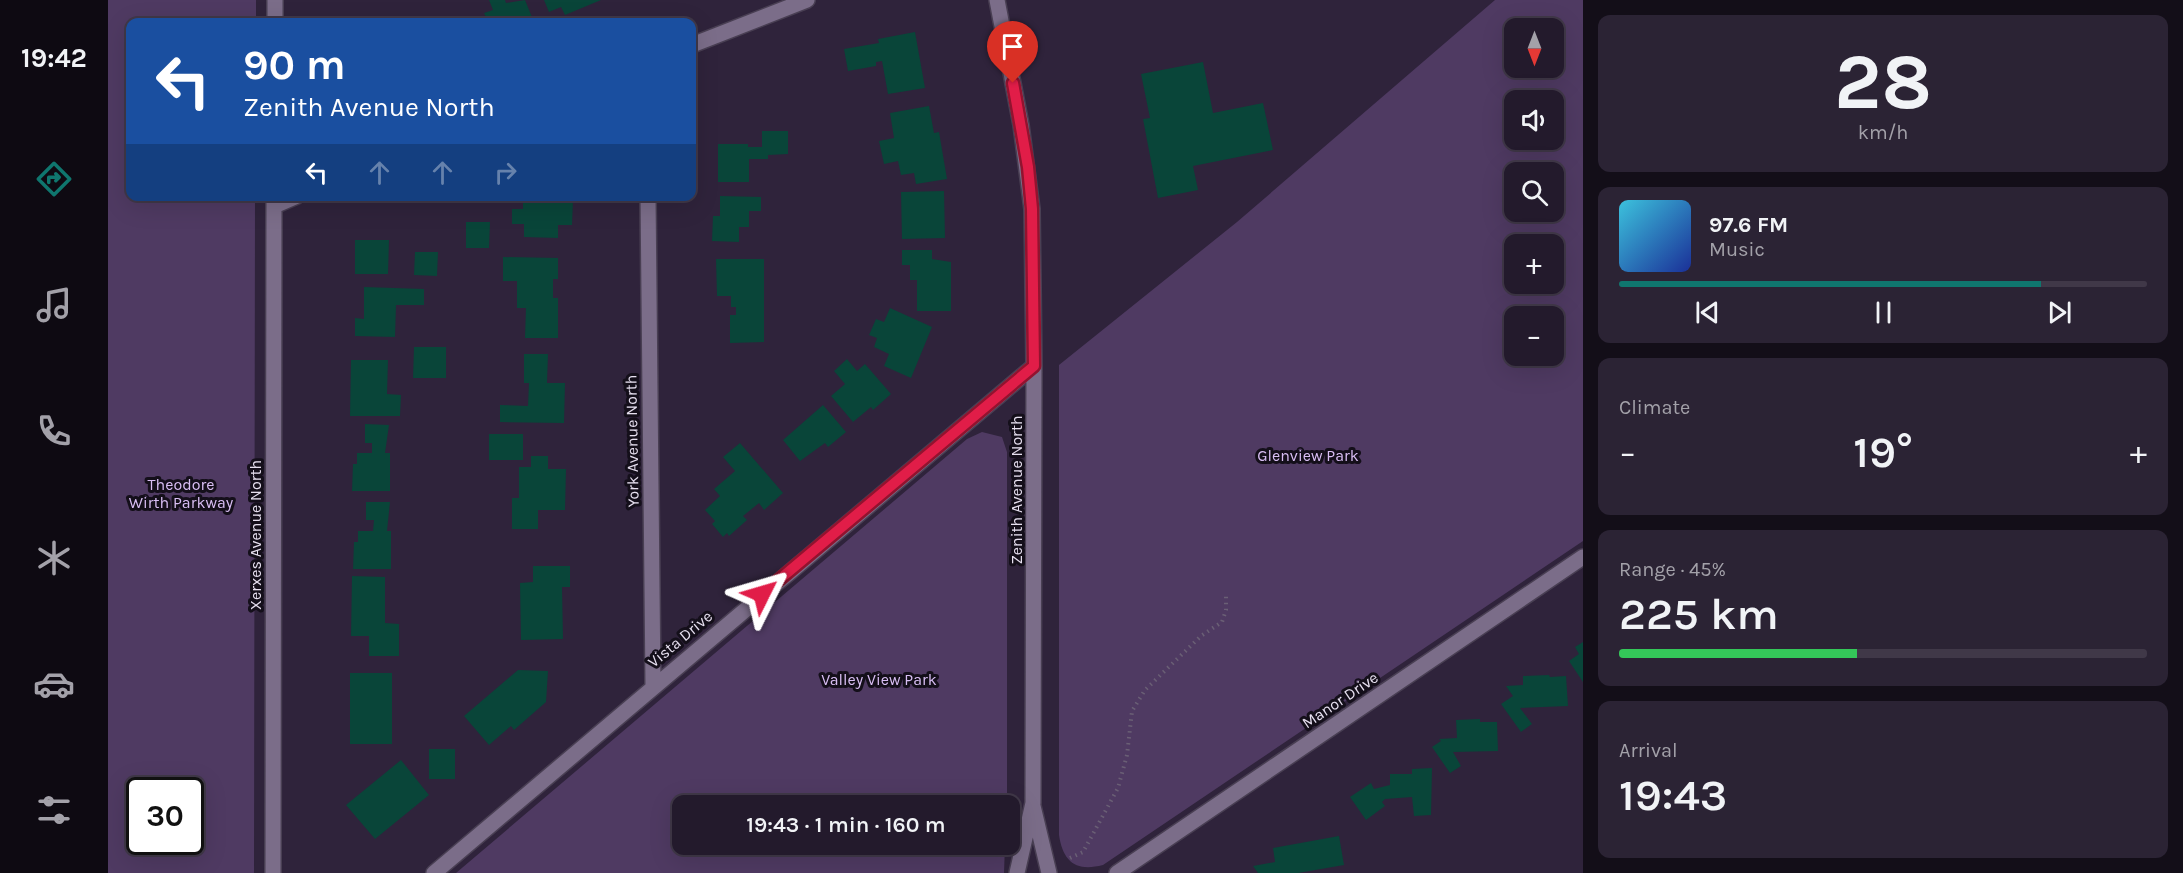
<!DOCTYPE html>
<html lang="en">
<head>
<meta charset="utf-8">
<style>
  body { margin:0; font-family:Karla,sans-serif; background:#2b2334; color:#f1f3f6; height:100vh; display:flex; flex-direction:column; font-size:22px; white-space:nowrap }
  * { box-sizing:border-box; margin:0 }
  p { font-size:20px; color:#a3a1a9 }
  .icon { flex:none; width:33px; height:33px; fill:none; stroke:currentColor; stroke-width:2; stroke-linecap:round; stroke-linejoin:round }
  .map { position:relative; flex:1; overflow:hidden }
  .side { display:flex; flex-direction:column; gap:15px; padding:15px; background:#130e18; width:600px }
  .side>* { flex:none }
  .top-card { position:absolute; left:18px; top:18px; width:570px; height:183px; border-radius:12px; box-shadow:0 6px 24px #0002,0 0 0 2px #403848; background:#1a4fa0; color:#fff; overflow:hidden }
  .needle { width:39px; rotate:180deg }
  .fabs { position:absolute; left:1396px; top:18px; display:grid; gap:12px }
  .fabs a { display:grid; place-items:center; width:60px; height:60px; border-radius:12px; background:#231a2c; box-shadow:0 6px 24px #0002,0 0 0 2px #403848; font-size:30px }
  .speed { position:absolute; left:18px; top:777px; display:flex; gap:12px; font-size:30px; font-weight:700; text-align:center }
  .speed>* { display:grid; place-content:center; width:78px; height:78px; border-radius:50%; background:#231a2c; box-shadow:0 6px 24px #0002,0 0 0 2px #403848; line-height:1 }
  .speed .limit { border:3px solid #111; border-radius:9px; background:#fff; color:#111 }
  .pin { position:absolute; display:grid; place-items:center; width:51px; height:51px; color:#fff; margin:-62px -26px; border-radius:50% 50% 50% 0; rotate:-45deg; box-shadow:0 0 6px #0007 }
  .pin .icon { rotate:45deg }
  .me { position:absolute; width:66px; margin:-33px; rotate:50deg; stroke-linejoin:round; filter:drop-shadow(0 0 4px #0008) }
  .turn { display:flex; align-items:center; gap:21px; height:126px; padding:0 18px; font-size:27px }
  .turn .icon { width:78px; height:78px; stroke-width:2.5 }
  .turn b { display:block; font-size:42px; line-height:51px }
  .lanes { display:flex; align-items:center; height:57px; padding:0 18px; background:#0003; justify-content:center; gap:30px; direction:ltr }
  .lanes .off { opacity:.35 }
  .big { font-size:45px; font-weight:600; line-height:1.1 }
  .side .card { flex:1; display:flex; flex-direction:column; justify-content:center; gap:9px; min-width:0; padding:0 21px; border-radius:12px; background:#2b2334 }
  .side .dial { align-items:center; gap:0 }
  .dial b { font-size:78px; line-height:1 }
  .song { display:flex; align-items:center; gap:18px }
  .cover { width:72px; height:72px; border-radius:9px; background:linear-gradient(135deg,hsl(190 70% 55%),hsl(230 70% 35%)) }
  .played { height:6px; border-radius:3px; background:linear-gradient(90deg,#0f766e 80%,#403848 80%) }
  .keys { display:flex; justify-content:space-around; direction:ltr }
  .heat { display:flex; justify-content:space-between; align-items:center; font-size:33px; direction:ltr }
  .charge { height:9px; border-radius:4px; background:linear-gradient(90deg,#34c759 45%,#403848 0) }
  .trip { position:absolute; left:564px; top:795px; width:348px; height:60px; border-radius:12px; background:#231a2c; box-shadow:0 6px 24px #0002,0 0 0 2px #403848; font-weight:600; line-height:60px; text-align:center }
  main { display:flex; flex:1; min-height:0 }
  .tab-bar { display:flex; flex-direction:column; width:108px; justify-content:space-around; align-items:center; background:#0e0a12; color:#a3a1a9 }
  .tab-bar .icon { width:42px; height:42px }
  .tab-bar .selected { color:#0f766e }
  .tab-bar b { font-size:27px; color:#f1f3f6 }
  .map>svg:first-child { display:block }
</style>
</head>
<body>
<main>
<nav class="tab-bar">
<b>19:42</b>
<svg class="icon selected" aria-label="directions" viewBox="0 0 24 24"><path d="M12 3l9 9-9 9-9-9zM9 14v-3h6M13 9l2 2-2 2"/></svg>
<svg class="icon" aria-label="music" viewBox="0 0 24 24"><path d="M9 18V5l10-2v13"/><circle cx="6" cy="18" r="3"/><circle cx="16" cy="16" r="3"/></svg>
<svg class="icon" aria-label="phone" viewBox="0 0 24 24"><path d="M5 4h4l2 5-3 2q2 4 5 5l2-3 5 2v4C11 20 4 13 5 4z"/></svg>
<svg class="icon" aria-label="climate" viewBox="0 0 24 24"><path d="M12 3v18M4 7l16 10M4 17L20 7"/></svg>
<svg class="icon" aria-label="car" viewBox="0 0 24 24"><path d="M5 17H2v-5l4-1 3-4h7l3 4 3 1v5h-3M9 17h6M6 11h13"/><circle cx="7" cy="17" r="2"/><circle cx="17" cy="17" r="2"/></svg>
<svg class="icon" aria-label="filters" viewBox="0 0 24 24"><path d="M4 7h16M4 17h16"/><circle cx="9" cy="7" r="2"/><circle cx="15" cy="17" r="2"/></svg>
</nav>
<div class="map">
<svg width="1475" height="873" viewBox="0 0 1475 873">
  <rect width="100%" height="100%" fill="#2f233b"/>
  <path fill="#4f3a62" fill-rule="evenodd" d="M0 0H148V22H22V196L147 197 146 873H0ZM32 790H82V842H32Z
    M1387 0H1475V541L995 865C968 872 955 862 951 835V365L1129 222ZM1407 28H1446V68H1407ZM1407 100H1446V140H1407ZM1407 172H1446V212H1407ZM1407 244H1446V284H1407ZM1407 316H1446V356H1407Z
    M874 432 894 437 899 452V805L574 806V844L897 845 896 873H348L859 439Z"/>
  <path fill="#094539" d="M381 0H397L398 3 417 0 426 22H380L376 13 385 10Z
    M436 0H493L457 15 453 7 441 12Z
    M807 32 817 88 780 94 774 61 768 62V66L740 71 736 49 771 43 770 39Z
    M1095 62 1105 113 1155 103 1165 150 1085 166 1090 190 1050 198 1035 119 1042 118 1033 74Z
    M821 106 826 133 831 132 839 179 808 184 806 173 793 175 790 161 776 164 771 141 786 138 782 113Z
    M654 131H680V154L660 155V159H641V182H610V144H640V147H654Z
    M836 191 837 238 794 239 793 192Z
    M415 196H452V200H465L464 225H450V238L416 237V224H404V209H415Z
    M612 196 653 197V211H641V227H631V242L604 241 605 216H612Z
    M358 222H382L381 248H358Z
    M247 240H281L280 274H247Z
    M794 250H824V259L843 262V311H809V280H802V265H794Z
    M307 252H330L329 276 306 275Z
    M395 257 450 258V279H445V298H450V338H417L418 308H409V281H395Z
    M608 259H656V342L622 343V315H628V307H623V296H609Z
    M256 287 316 289V305H288L287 337 247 336V318L256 319Z
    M782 308 824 327 803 378 776 366 781 354 766 347 769 338 761 335 768 319 776 322Z
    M306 347H338V378H305Z
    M416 354H440L439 383H457L456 423 392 422V405L420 406 421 383H416Z
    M739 359 749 371 757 364 783 394 765 410 763 407 745 422 723 396 737 384 726 371Z
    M243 360H280L279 394 293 395 292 416H242Z
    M715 405 738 432 720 447 717 443 692 461 675 440Z
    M257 424 281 425 277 453H282V491H244L245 464H249V453H264V443H257Z
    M381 434H415V460H381Z
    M632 443 675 493 656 510 651 503 635 516 639 520 621 536 619 533 615 537 604 524 607 521 597 510 612 496 606 489 627 471 615 457Z
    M423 456H440V469H458L457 510H430V529H404V498H411V467H423Z
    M258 502H282L279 531H283V569H245L246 542H250V531H265L266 520H258Z
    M425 566H462V587H454L455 639 413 640 412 583 425 582Z
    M244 576 277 577V623L291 624V656H261V636H243Z
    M1475 642V682L1461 661 1471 654 1467 647Z
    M410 670 440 671 438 702 406 730 403 726 381 745 356 716Z
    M242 673H284V744H242Z
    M1441 675 1442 677 1458 676 1460 706 1412 708 1424 724 1413 732 1393 704 1405 696 1398 686 1415 685V676Z
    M1372 719V722H1389L1390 751 1345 752 1353 766 1342 773 1324 747 1333 741 1331 739 1349 738 1348 720Z
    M321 749H347V779H321Z
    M293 760 321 795 267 839 238 805Z
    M1324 768 1323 815 1306 816 1304 797 1277 799 1274 802 1277 806 1258 820 1242 797 1263 783 1266 789 1282 785V774H1304V769Z
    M1231 836 1236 865 1190 873H1150L1145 866 1167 862 1165 848Z"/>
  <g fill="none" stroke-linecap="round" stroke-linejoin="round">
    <g stroke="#493f53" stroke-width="18">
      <path id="minor" d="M889 0 913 125 924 209 926 366 925 803 909 873
        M167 22V0
        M584 45 699 0
        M540 196 545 685
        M166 206 189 196
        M925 806 941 873
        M165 873 166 196
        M326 873 926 366
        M1009 873 1475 557"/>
    </g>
    <path stroke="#6a5f75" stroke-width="4" stroke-dasharray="1.5 4.5" stroke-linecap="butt" d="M962 858 975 852 1010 788 1019 755 1024 711 1037 690 1093 636 1114 622 1118 610V593"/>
    <use href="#minor" stroke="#7b6d89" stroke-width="15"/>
  </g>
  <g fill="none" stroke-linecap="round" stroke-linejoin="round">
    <g stroke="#92132f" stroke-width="15">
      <path id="route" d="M654 594 926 366 924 209 920 167 905 83"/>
    </g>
    <use href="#route" stroke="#e11d48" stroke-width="10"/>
  </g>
  <g text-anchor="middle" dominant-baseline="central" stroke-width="6" stroke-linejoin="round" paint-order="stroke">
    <g font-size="16" fill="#e7e0f0" stroke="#140f1a">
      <text transform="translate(524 441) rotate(-91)">York Avenue North</text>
      <text transform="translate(908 490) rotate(-90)">Zenith Avenue North</text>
      <text transform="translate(147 535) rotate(-90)">Xerxes Avenue North</text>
      <text transform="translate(572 639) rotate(-40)">Vista Drive</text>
      <text transform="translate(1232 700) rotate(-34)">Manor Drive</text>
    </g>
    <g font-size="16" fill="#d9bef4" stroke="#140f1a">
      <text x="1200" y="455">Glenview Park</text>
      <text x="73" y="484">Theodore<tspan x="73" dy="18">Wirth Parkway</tspan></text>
      <text x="771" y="679">Valley View Park</text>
    </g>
  </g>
</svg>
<div class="fabs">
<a><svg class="needle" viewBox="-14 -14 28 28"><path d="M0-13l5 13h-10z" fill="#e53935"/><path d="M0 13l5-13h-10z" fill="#a3a1a9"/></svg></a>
<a><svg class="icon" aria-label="sound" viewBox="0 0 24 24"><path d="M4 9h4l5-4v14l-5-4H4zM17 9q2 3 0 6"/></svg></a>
<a><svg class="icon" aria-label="search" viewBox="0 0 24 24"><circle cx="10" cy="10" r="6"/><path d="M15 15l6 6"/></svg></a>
<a>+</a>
<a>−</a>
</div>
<div class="speed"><div class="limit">30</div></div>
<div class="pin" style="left:905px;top:83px;background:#d93025"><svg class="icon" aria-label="arrive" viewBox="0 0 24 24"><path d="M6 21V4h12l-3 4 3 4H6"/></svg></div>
<svg class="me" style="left:654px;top:594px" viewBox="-20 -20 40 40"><path d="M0-17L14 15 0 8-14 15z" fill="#e11d48" stroke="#fff" stroke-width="4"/></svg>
<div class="trip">19:43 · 1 min · 160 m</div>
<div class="top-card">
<div class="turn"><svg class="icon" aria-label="left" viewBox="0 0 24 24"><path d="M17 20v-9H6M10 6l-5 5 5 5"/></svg><div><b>90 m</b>Zenith Avenue North</div></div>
<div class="lanes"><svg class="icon" aria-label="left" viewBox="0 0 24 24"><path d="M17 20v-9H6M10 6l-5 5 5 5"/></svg><svg class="icon off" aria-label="ahead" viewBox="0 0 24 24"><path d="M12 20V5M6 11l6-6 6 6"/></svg><svg class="icon off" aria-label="ahead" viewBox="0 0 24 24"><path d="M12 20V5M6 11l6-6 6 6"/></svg><svg class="icon off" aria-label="right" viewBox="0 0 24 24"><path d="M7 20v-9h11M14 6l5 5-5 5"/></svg></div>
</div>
</div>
<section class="side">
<div class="card dial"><b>28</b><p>km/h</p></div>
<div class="card">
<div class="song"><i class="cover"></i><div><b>97.6 FM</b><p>Music</p></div></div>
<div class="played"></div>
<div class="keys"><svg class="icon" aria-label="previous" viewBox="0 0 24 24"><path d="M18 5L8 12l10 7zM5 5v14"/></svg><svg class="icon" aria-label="pause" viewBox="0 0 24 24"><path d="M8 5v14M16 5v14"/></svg><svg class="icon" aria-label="next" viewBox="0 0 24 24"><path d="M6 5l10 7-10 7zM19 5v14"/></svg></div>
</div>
<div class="card"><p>Climate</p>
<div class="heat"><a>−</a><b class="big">19°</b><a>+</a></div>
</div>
<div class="card"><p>Range · 45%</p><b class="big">225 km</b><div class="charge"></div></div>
<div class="card"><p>Arrival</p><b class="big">19:43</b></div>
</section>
</main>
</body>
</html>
